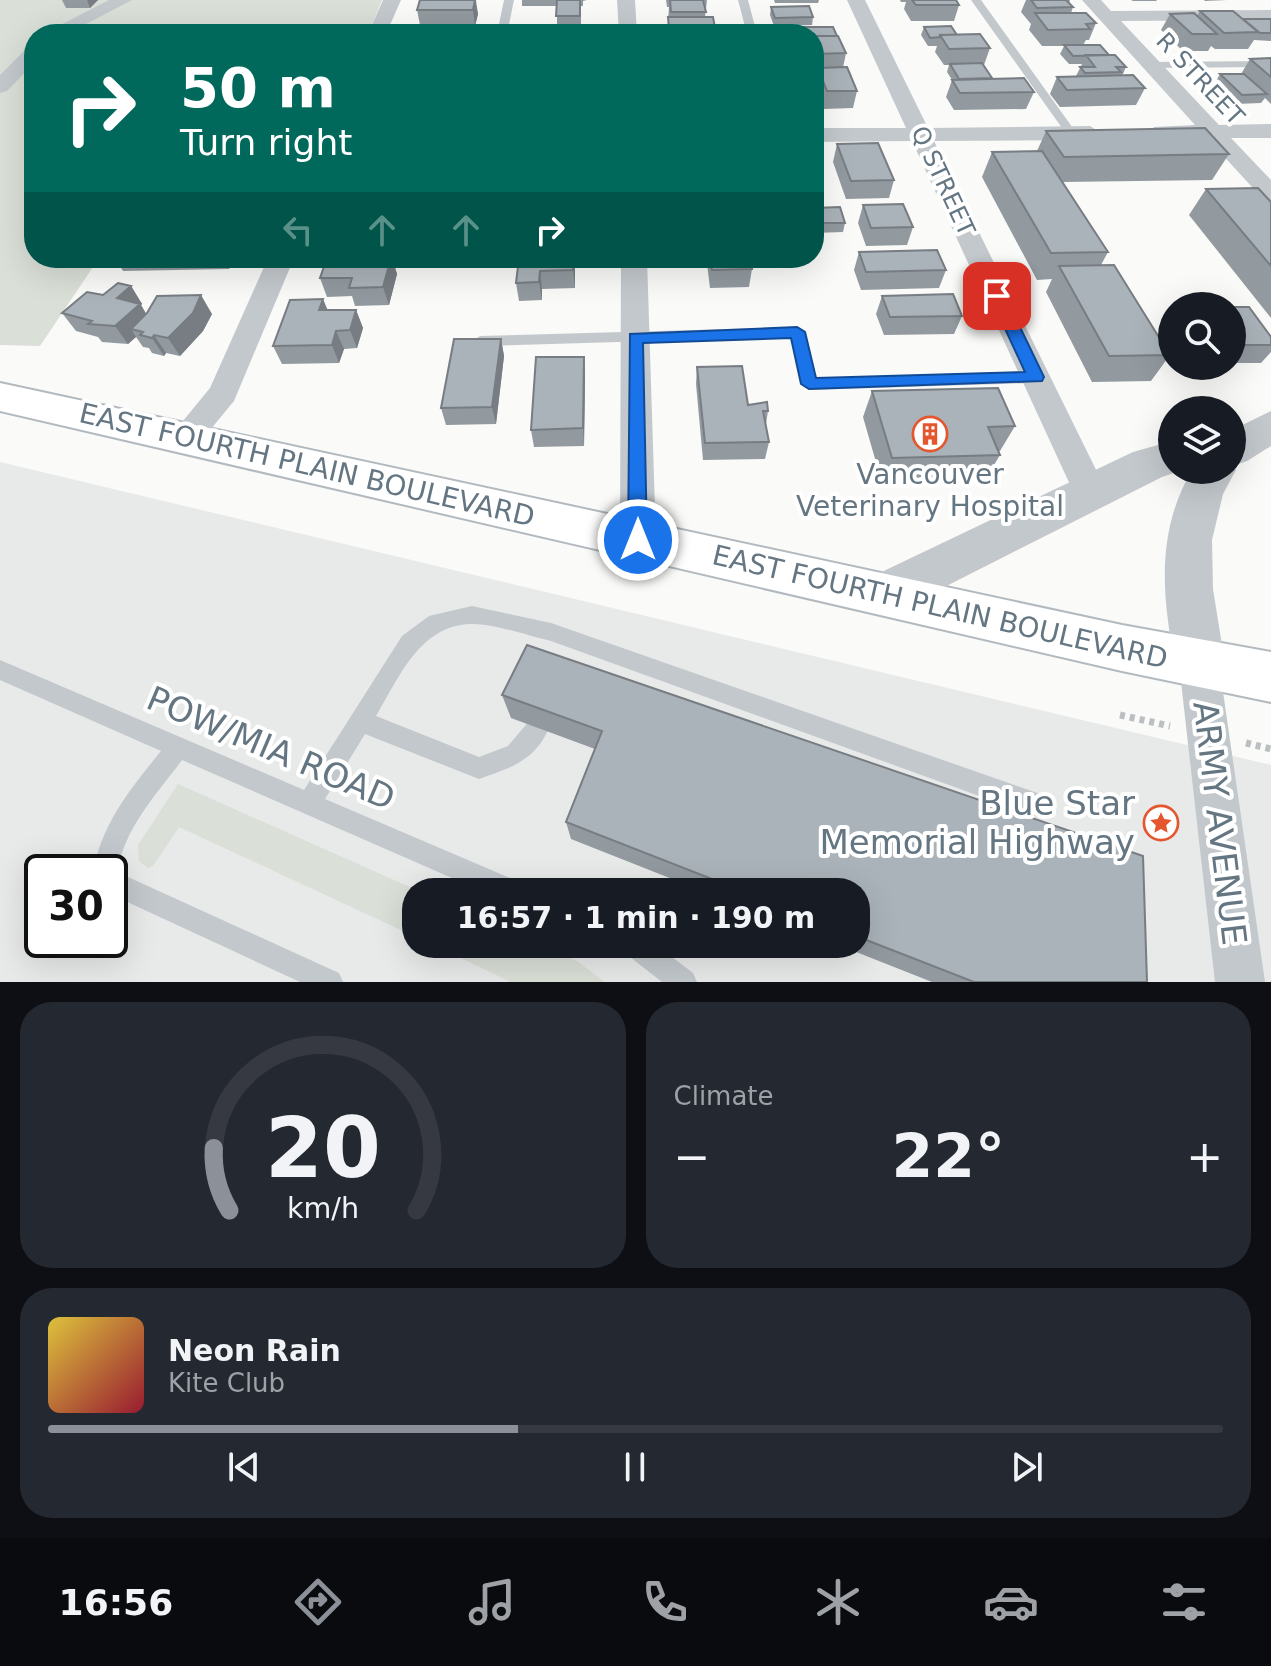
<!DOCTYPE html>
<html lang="en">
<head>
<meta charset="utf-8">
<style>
  body { margin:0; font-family:"DejaVu Sans",sans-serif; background:#242831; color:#f1f3f6; height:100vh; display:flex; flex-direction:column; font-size:30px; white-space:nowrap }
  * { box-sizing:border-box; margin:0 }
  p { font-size:26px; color:#9ea1a6 }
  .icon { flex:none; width:44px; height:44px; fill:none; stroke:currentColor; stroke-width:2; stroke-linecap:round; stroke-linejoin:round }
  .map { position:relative; height:982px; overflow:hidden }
  .panel { display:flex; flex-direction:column; gap:20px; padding:20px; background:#0d0f14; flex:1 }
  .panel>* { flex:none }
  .top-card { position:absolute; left:24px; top:24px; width:800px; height:244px; border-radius:32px; box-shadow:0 8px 32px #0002; background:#00695c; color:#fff; overflow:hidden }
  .buttons { position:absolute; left:1158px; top:292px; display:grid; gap:16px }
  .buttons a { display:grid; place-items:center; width:88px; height:88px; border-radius:50%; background:#171b24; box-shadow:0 8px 32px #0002; font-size:40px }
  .speed { position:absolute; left:24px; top:854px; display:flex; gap:16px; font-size:40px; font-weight:700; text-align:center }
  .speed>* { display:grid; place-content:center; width:104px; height:104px; border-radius:50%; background:#171b24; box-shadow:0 8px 32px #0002; line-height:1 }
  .speed .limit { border:4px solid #111; border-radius:12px; background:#fff; color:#111 }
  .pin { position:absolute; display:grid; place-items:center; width:68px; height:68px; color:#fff; margin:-34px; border-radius:16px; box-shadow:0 4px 12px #0006 }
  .me { position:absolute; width:88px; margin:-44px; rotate:0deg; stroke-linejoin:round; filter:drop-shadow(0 0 6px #0008) }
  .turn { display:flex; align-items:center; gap:28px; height:168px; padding:0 24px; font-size:36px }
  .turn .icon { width:104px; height:104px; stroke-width:2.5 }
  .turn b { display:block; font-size:56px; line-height:68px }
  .lanes { display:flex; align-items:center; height:76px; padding:0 24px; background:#0003; justify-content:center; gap:40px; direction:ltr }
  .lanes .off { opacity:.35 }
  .big { font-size:60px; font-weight:700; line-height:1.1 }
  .panel .widget { flex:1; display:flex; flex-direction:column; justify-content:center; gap:12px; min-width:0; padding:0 28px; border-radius:32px; background:#242831 }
  .panel .dial { align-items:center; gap:0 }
  .dial svg { height:208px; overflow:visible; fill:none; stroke:#363941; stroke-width:7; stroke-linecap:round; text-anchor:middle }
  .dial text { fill:#f1f3f6; stroke:none }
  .song { display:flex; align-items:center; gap:24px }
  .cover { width:96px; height:96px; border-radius:12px; background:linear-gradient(135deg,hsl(50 70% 55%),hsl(350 70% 35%)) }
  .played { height:8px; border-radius:4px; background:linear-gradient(90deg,#8c9099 40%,#363941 40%) }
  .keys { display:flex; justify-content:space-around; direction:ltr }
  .heat { display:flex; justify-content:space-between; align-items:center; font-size:44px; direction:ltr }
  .panel .tiles { flex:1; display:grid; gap:20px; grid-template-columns:1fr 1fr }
  .widget:last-child { grid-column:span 2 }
  .trip { position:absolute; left:402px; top:878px; width:468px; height:80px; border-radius:32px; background:#171b24; box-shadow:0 8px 32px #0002; font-weight:700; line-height:80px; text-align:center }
  .tab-bar { display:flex; height:128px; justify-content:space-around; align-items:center; background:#090b0e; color:#9ea1a6 }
  .tab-bar .icon { width:56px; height:56px }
  .tab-bar .selected { color:#8c9099 }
  .tab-bar b { font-size:36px; color:#f1f3f6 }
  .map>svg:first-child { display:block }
</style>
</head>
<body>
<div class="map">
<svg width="1271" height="982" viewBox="0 0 1271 982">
  <rect width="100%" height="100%" fill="#fafaf8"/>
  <path fill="#e8e9e9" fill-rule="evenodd" d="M0 462 1271 765V982H0ZM42 872H110V940H42ZM416 892H856V944H416Z"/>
  <path fill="#dadfd7" d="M0 0H382L369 32 34 34V258H99L40 346 0 345Z
    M178 784 421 892H416V937L179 827 153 866 148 868 139 861 138 845Z
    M431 944H539L577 961 605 982H511Z"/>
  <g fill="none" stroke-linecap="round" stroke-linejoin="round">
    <g stroke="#b3babf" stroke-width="4">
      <path id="secondary" d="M0 383 1122 625 1271 652V702L1122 671 0 411Z"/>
    </g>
    <path stroke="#bbbfc2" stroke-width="7" stroke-dasharray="5 5" stroke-linecap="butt" d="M1120 715 1170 726
      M1246 743 1271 749"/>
    <path fill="#c3c8cc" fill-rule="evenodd" d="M504 0H514L507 34H497Z
      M738 0H748L757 34H747Z
      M971 0H981L1075 131V135H1067Z
      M1271 61V67L1152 68 1147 65 1152 62Z
      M797 327 805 332 816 378 1036 371 1044 377 1036 383 809 390 801 384 791 337 480 346 472 341 480 336Z
      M472 606 551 623 1043 795 1051 799 1055 807 1051 815 1043 819 551 641C528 636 493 623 470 624 419 626 399 678 376 716L479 757 508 746 530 720 538 717 546 720 549 728C535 761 510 768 479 779L365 734 325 799 522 883 526 892H484L182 760C156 795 125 827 117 872L339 973 343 982H300L110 894V872H93C102 823 131 788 161 751L0 680V660L304 790 402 636 429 616Z
      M621 944H655L693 973 697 982H662L625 953Z"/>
    <path fill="#c3c8cc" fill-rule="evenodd" d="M109 0H132L67 34H43Z
      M383 0H401L386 34H368Z
      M617 0H635L637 34H619Z
      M847 0H865L928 128 1090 126 1101 133 1090 140 934 141 1107 492 1102 502 1090 506 1078 502 912 141 814 142V128H906Z
      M1082 0H1101L1111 11 1271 10V20L1121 21 1219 125 1271 124V138H1231L1271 180V201L1263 199 1207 138 1154 137 1151 132 1154 127 1195 125Z
      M34 46V63L7 91 0 93V75L27 48Z
      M268 258H294L234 401 196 447 185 450 174 447 169 438 210 388Z
      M621 258H647L656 540 651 551 638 555 625 551 620 540Z
      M1199 645 1213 651 1219 664 1265 982H1215L1179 664 1185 651Z"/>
    <path fill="#c3c8cc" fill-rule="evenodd" d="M1271 411V446L1247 461 1233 466 1236 470 1223 494 1212 540 1213 589 1225 664 1217 681 1199 688 1181 681C1172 661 1171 642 1168 621 1161 567 1164 518 1192 470H1232V430Z
      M1172 441V470H1183L1162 477 901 609 884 615 867 609 860 594 867 579 1133 452Z"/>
    <use href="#secondary" fill="#fff" fill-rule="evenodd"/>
  </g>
  <path fill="#929a9f" d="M62 0H98L90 8H66Z
    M419 0H476L478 14 475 26H444L445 34H416L420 25 417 10Z
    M522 0H587L583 1V6H581V24H557V6H522Z
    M666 0H707L705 17 715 28V34H667L669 7H667Z
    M774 0H819L818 3H775Z
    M900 0H956L959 5 954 21H911L904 9 906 2H901Z
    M1026 0H1070L1069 3 1073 7 1071 13 1096 23 1089 40H1086L1083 45 1109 55 1126 67 1122 76 1145 88 1136 105 1060 107 1050 94 1057 77 1076 76 1082 64H1069L1060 54 1064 46H1042L1029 30 1031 24 1021 12Z
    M1131 0H1157L1156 1H1133Z
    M1204 0H1227L1205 1Z
    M771 7 813 17 812 25 774 26 770 15Z
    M1200 11 1243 20 1271 19V41L1254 40 1248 49H1215L1211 46 1208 51H1183L1161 30 1170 14 1197 16Z
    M788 27H833L846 53 843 68 847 67 857 91 853 108 823 109 814 85 817 70H814V34H787Z
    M924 27 957 35 990 48 984 65H983L992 78 1034 92 1026 109 954 110 946 97 952 80 947 72 949 65H944L935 52 937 46H928L921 35Z
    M1271 58V104L1265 98 1261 103 1236 104 1215 83 1220 74H1241L1250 59Z
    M1046 131 1229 154 1212 180 1063 182 1108 252 1101 265 1170 355 1151 381 1092 382 1046 292 1052 279 1037 280 982 177 992 152 1037 151Z
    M837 144 894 180 889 198 846 199 833 162Z
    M1206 189 1271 202V318L1189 215Z
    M863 205 913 227 907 245 866 246 858 223Z
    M814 208 845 223 843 232 814 233Z
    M859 252 946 270 939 288 861 290 854 270Z
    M115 258H234L229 269 123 271Z
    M327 258H392L397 274 389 305 355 306 352 296 327 297 320 278Z
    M519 258H575V288L542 289V300L519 301 516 283Z
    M707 258H750L752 269 749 287 710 288 707 264Z
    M131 286 142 304 141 305 146 314H212L203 331 180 356 166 353 164 356 152 353 149 348 143 347 136 337 128 344 102 342 98 337 76 331 62 313 103 295Z
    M882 296 962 316 954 334 884 335 876 314Z
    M1232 307 1271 345V352L1261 363H1232Z
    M1171 308H1172V347L1159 326Z
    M356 310 363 328 357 348 344 349 339 363 282 364 273 346Z
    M501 339 504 356 496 424 446 425 441 408Z
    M584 357 585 374 584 446 534 447 531 430Z
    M697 367 748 405 768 411 766 424 769 442 765 459 703 460 696 384Z
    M872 391 1015 426 1000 451H998L1000 455 985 480 882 483 863 417Z
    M527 645 1147 982H932L836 944H856V892H705L571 839 566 822 595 749 511 718 502 695Z"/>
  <path fill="#777d82" d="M87 0H98L90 8Z
    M475 0 478 14 475 26 473 10Z
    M224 258H234L229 269Z
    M391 258H392L397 274 389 305 383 287Z
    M574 258H575V288L573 270Z
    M540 271 542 289V300L539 282Z
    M131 286 142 304 141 305 151 322 131 329 136 337 128 344 115 326 117 298Z
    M201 295 212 314 203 331 180 356 168 338Z
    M323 299 331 318 319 310Z
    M356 310 363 328 357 348 350 330Z
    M336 331 344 349 339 363 332 345Z
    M154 335 166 353 164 356 152 338Z
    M501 339 504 356 496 424 492 407Z
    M584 357 585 374 584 446 583 428Z"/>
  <path fill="#aab3b9" stroke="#777d82" stroke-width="2" d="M420 0H475L473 10H417Z
    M557 0H580V16H556Z
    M670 0H703L706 12H671Z
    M912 0H956L959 5H916Z
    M1031 0H1066L1073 7 1037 8Z
    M809 6 813 17 775 18 771 7Z
    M1200 11H1233L1258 32 1224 33Z
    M1035 13H1086L1096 23 1086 24 1090 29 1048 30Z
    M1194 13 1217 34H1192L1170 14Z
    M668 17H713L715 28H669Z
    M1243 19H1271V33H1260Z
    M419 25H444L442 34H416Z
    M585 25V34H547L548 26Z
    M951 26 957 35H940V37L930 38 924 27Z
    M788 27H833L837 36H814V34H790Z
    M727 32H743V34H727Z
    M778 32V34H760L759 33Z
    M980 34 990 48 949 49 940 35Z
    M814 36H838L846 53 814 54Z
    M1064 45H1100L1109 55 1073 56Z
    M1086 55H1115L1126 67H1116L1121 72 1085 73 1080 67H1095Z
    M1271 58V77L1250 59Z
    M982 63 992 78 959 79 950 64Z
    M847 67 857 91H827L818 68Z
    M1220 74H1244L1267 94 1242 95Z
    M1133 75 1145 88 1067 90 1057 77Z
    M1024 78 1034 92 960 93 952 80Z
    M1205 128 1229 154 1064 157 1046 131Z
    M878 143 894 180 851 181 837 144Z
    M1042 151 1108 252 1051 253 992 152Z
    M1258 188 1271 202V266L1206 189Z
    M903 204 913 227 871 228 863 205Z
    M840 207 845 223H814V208Z
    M937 250 946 270 866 272 859 252Z
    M327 258H391L383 287 349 288 352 278H320Z
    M519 258H574L573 270 540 271 539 282 516 283Z
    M710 258H750L752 269 712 270Z
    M1114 265 1170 355 1109 356 1059 266Z
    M118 283 131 286 117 298 140 304 115 326 88 324 92 321 62 313 87 292 103 295Z
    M953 294 962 316 890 317 882 296Z
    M201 295 193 313 168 338 154 335 152 338 140 335 143 332 131 329 147 313 157 296Z
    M323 299 319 310H356L350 330 336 331 332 345 273 346 290 300Z
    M1232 307H1249L1271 337V345H1232Z
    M454 339H501L492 407 441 408Z
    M536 357H584L583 428 531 430Z
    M742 366 748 405 767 402 768 411H763L769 442 705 443 697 367Z
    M998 388 1015 426 988 427 1000 455 892 458 872 391Z
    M527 645 1143 856 1147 982H974L856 936V892H745L566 822 602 731 502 695Z"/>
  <path fill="#1a73e8" stroke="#114b97" stroke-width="2" d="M997 291 1005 296 1044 377 1042 381 809 389 801 384 791 338 643 343 647 540 644 545H631L628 540 630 334 797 327 805 332 816 378 1025 372 990 296Z"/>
  <defs>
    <g id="building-ring" transform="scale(1.8)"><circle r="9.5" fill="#fff" stroke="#e4572e" stroke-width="1.5"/><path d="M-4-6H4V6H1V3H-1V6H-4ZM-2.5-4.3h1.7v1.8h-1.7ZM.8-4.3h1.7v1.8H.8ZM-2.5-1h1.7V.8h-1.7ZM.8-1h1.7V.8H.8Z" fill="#e4572e"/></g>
    <g id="sight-ring" transform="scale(1.8)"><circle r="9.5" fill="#fff" stroke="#e4572e" stroke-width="1.5"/><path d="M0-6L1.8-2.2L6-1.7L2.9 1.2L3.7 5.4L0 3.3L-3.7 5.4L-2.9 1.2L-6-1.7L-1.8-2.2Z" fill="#e4572e"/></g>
  </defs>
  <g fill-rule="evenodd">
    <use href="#building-ring" x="930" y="434"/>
    <use href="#sight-ring" x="1161" y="823"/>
  </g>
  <g text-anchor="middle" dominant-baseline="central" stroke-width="8" stroke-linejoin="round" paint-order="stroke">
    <g font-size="24" fill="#657683" stroke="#fff">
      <text transform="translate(1200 79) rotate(47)">R STREET</text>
      <text transform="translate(943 181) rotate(65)">Q STREET</text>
    </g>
    <g font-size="28" fill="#657683" stroke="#fff">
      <text transform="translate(307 465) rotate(13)">EAST FOURTH PLAIN BOULEVARD</text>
      <text transform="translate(940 607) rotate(13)">EAST FOURTH PLAIN BOULEVARD</text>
    </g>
    <g font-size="28" fill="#657683" stroke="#fff">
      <text x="930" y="474">Vancouver<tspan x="930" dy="32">Veterinary Hospital</tspan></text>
    </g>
    <g font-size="34" fill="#657683" stroke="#fff">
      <text transform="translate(271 748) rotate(23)">POW/MIA ROAD</text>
      <text transform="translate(1220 823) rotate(83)">ARMY AVENUE</text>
    </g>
    <g font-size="34" fill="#657683" stroke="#fff" text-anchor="end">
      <text x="1135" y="803">Blue Star<tspan x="1135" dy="39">Memorial Highway</tspan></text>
    </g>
  </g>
</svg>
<div class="buttons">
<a><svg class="icon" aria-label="search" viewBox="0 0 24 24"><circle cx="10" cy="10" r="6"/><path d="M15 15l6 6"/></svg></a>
<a><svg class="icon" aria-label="layers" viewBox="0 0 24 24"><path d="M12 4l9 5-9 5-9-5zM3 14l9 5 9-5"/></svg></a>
</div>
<div class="speed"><div class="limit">30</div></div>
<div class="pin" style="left:997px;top:296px;background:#d93025"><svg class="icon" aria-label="arrive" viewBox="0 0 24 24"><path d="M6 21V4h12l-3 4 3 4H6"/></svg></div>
<svg class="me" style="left:638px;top:540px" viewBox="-20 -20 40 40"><circle r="17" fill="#1a73e8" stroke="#fff" stroke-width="3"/><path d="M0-11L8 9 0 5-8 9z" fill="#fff"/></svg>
<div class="trip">16:57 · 1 min · 190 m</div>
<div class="top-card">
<div class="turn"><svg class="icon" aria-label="right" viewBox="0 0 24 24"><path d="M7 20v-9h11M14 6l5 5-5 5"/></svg><div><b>50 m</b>Turn right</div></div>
<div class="lanes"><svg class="icon off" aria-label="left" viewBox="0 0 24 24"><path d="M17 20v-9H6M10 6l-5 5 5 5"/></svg><svg class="icon off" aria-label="ahead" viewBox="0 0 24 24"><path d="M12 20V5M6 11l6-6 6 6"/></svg><svg class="icon off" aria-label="ahead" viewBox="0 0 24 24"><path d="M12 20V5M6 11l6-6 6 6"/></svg><svg class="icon" aria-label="right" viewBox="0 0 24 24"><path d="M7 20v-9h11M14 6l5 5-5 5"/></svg></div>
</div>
</div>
<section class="panel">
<div class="tiles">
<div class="widget dial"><svg viewBox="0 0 100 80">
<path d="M14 69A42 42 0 1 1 86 69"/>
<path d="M14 69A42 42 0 0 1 8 45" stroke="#8c9099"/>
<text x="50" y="56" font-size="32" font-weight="700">20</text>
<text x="50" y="72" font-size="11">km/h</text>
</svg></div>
<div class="widget"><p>Climate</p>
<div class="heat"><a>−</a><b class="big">22°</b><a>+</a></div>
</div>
<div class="widget">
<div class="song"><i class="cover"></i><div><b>Neon Rain</b><p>Kite Club</p></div></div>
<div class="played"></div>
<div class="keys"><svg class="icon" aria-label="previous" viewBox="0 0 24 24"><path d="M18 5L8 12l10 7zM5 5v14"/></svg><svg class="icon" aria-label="pause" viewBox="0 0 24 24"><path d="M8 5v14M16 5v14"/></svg><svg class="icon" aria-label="next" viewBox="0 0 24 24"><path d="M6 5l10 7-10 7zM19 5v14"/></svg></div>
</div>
</div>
</section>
<nav class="tab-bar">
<b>16:56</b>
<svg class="icon selected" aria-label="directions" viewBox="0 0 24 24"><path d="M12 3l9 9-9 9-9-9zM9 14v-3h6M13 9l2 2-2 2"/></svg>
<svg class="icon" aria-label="music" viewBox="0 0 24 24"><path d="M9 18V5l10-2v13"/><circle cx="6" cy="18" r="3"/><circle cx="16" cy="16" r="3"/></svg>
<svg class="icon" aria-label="phone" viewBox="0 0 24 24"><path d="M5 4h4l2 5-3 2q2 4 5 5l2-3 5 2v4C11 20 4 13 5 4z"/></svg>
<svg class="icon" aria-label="climate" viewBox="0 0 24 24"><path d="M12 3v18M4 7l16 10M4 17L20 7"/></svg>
<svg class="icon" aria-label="car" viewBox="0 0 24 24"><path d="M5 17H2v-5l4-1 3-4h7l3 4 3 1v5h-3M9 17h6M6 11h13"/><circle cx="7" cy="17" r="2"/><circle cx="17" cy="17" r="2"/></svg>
<svg class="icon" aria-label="filters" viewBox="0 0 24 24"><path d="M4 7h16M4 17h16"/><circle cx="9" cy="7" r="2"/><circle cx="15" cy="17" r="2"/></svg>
</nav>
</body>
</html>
